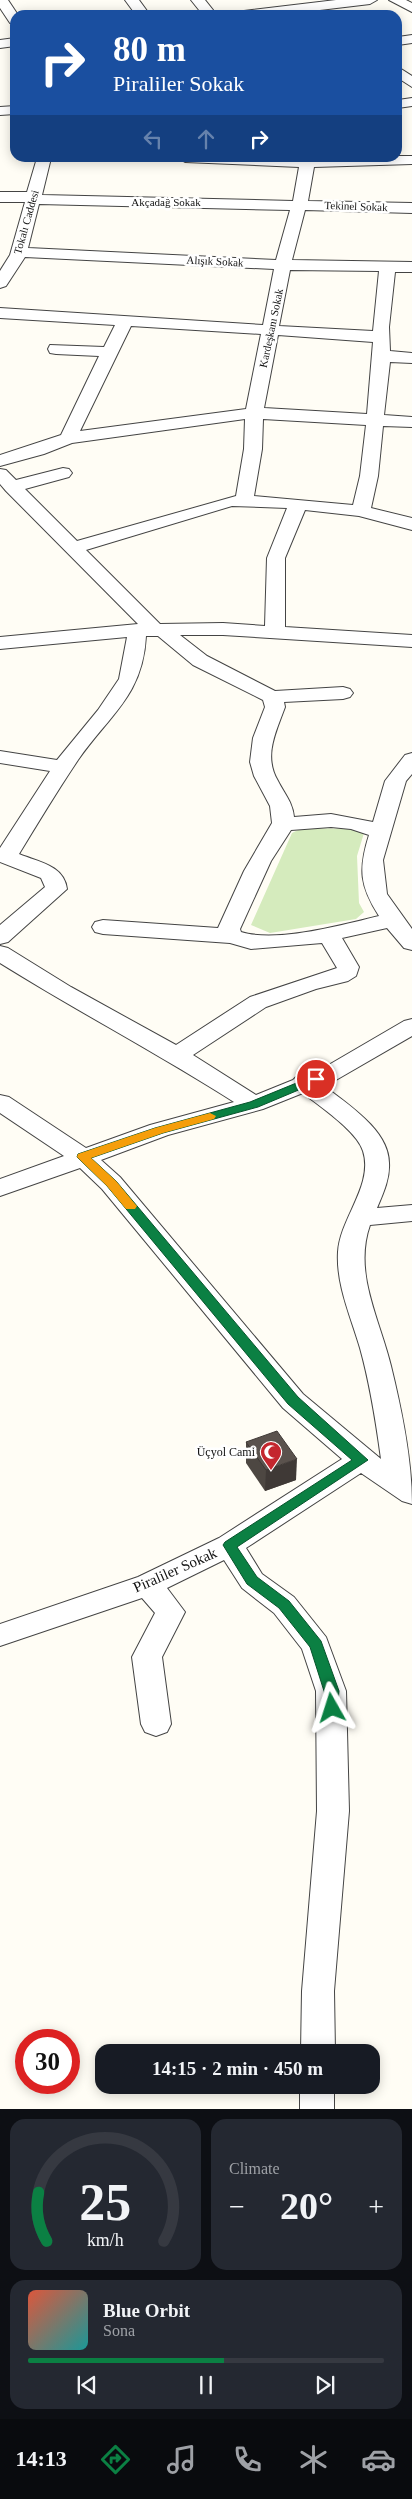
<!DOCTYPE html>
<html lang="en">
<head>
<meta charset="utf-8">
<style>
  body { margin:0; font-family:Georgia,serif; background:#242831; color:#f1f3f6; height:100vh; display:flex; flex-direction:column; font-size:19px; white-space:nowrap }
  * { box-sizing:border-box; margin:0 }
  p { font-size:16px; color:#9ea1a6 }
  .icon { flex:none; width:28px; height:28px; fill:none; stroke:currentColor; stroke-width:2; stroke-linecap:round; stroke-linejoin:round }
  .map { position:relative; height:2109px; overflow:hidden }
  .panel { display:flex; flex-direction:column; gap:10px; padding:10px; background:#0d0f14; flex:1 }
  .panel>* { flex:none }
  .guide { position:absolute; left:10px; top:10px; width:392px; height:152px; border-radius:15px; box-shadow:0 2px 12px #0003; background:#1a4fa0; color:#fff; overflow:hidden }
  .speed { position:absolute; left:15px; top:2029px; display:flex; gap:10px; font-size:25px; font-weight:700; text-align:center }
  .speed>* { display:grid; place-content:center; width:65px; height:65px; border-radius:50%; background:#171b24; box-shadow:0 2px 12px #0003; line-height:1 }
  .speed .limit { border:8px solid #d22; background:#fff; color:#111 }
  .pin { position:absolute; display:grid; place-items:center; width:42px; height:42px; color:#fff; margin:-21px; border:2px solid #fff; border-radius:50%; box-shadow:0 1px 5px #0007 }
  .me { position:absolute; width:55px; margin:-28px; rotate:354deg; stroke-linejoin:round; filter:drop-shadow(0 0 4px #0008) }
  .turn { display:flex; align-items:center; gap:18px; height:105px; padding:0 20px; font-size:22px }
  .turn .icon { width:65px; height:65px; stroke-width:2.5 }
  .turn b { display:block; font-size:35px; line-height:42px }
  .lanes { display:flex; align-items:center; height:48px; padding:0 20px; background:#0003; justify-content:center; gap:25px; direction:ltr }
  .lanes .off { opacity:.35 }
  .big { font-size:38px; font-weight:800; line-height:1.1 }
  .panel .tile { flex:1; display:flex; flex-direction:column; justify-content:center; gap:8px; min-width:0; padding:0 18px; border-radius:15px; background:#242831 }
  .panel .dial { align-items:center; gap:0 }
  .dial svg { height:130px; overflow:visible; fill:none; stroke:#363941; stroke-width:7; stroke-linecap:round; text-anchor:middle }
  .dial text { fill:#f1f3f6; stroke:none }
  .song { display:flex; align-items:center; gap:15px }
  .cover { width:60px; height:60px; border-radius:8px; background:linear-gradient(135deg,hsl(10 70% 55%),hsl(180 70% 35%)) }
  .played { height:5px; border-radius:2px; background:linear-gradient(90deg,#0b8043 55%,#363941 55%) }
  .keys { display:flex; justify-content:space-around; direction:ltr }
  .heat { display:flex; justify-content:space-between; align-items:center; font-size:28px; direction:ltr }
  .panel .tiles { flex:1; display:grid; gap:10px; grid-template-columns:1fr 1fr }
  .tile:last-child { grid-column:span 2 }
  .trip { position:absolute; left:95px; top:2044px; width:285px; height:50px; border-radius:15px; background:#171b24; box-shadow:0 2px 12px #0003; font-weight:800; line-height:50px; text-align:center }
  .dock { display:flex; height:80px; justify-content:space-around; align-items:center; background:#090b0e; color:#9ea1a6 }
  .dock .icon { width:35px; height:35px }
  .dock .selected { color:#0b8043 }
  .dock b { font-size:22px; color:#f1f3f6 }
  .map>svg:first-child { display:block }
</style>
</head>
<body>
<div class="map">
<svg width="412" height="2109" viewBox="0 0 412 2109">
  <rect width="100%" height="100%" fill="#fffdf5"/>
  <path fill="#d5ebbd" d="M302 828 357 829 364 833 357 856 359 903 364 912 356 919 270 933 251 925 292 833Z"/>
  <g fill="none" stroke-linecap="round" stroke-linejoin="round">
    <g stroke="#444" stroke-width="2">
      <path id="minor" d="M0 0H8L18 15H15V24L10 23 0 8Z
        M125 0H139L150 15H136Z
        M191 0H205L217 15H203Z
        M336 0H377L370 4 278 15H237L244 11Z
        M389 0H406L412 3V12Z
        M412 35V43L398 45V37Z
        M15 38V46L0 48V40Z
        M398 67 412 76V87L398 78Z
        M412 98V106L398 108V100Z
        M15 106V114L0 115V107Z
        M398 156H412V164L314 167 308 201 412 203V213L305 210 292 260 412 262V272H395L389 327 390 351 412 353V363L390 362 384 415 412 417V427L383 426 378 476 371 508 412 518V530L359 516 305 510 285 558V627L412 635V647L223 635H180L207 656 275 691 343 687 350 689 353 693 350 697 343 699 284 702 285 707C276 732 263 756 278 781 284 793 293 803 294 817L331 814 373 822 385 781 405 755 412 753V774L406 781 383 860 387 894 412 929V950L404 948 387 928 342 938 359 967 356 976 348 981 316 989 266 1007 193 1055 256 1095 293 1080 296 1077 320 1070 404 1021 412 1019V1036L336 1080 323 1085C347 1104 389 1130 389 1163 390 1179 383 1194 377 1208L412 1205V1221L370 1225C353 1273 380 1320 391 1366 402 1411 412 1459 412 1504L402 1501 361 1473 246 1548 262 1574 294 1597 326 1637 346 1691 349 1811 334 1991 335 2052H301L302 1991 317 1811 316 1691 302 1649 274 1613 242 1588 224 1560 167 1588 185 1612 162 1657 171 1724 167 1732 156 1736 145 1732 141 1724 132 1657 155 1613 142 1598 0 1646V1624L138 1577 219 1538 342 1459 283 1408 102 1189 80 1168 0 1196V1179L64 1156 0 1113V1095L9 1097 86 1148 150 1125 234 1102C157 1053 77 1011 0 963V946L8 948 71 987 176 1045 250 997 337 968 322 943 251 949 230 943 103 934 95 932 92 927 95 922 103 920 218 928 244 871 272 823 270 806 254 776 250 762 253 738 265 707 263 700 193 665 158 636H146C143 696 109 715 78 760 57 791 38 823 19 854 38 862 64 865 67 889L8 942 0 944V925L45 887 41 878 0 862V848L50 771 0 763V751L57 760 98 710 119 679 127 637 0 649V637L138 624 6 491 0 484V469L6 470 16 480 63 468 69 469 72 473 69 477 25 489 77 541 236 496 244 449 245 419 72 443 44 454 0 466V455L61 435 99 356 56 354 50 353 48 349 50 345 104 347 115 325 0 318V308L263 325 274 269 25 257 6 286 0 288V271L10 255 25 202H0V192H27L37 158H51L42 195 293 201 299 167 185 162 178 158ZM39 204 290 210 276 260 28 248ZM290 270 379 271 373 331 279 326ZM131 326 261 334 246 409 80 431ZM278 335 373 342 367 414 264 408ZM263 419 366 425 360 476 353 505 254 496 262 449ZM232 506 287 508 267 558 265 626 223 623 160 624 86 550ZM331 827 351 829 369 835C358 870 360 886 379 916 342 925 277 943 241 932L240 929 271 861 291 830ZM303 1093C319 1106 357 1131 363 1151 374 1185 340 1218 338 1252 336 1285 351 1317 360 1348 370 1384 376 1422 381 1459L303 1394 120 1177 101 1160 168 1135 263 1109Z
        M300 2085H334V2109H300Z"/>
    </g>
    <use href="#minor" fill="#fff" fill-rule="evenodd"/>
  </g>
  <path fill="#4d4742" d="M246 1442 296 1480 265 1491 246 1463Z"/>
  <path fill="#3f3936" d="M297 1459 296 1480 265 1491 266 1470Z"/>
  <path fill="#5a524d" stroke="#3f3936" d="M277 1431 297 1459 266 1470 246 1442Z"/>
  <path fill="#0b8043" stroke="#07532c" d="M316 1075 322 1079 320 1081 258 1107 163 1133 91 1158 116 1181 298 1397 368 1460 237 1547 257 1577 289 1601 321 1641 339 1691 337 1712H327L324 1691 310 1647 279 1608 247 1584 223 1545 225 1542 352 1460 288 1404 107 1186 77 1157 78 1154 155 1128 250 1102Z"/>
  <path fill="#f59e0b" d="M210 1113 216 1116 214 1119 163 1133 91 1158 116 1181 135 1204 137 1206 135 1209H126L107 1186 77 1157 78 1154 155 1128Z"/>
  <defs>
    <g id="mosque-pin" transform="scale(1.125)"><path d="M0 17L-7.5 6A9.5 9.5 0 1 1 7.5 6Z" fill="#c4262e" stroke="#fff"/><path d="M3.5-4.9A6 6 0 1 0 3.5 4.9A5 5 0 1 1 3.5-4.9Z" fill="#fff"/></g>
  </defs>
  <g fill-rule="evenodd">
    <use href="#mosque-pin" x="271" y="1452"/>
  </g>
  <g text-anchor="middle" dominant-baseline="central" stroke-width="5" stroke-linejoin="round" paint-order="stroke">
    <g font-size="11" fill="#111" stroke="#fff">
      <text x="166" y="202">Akçadağ Sokak</text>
      <text transform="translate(356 206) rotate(2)">Tekinel Sokak</text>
      <text transform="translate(26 222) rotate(-74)">Tokalı Caddesi</text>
      <text transform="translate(215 261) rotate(3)">Alışık Sokak</text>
      <text transform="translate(271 328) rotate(-78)">Kardeşkanı Sokak</text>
    </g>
    <g font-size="12" fill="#111" stroke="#fff" text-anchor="end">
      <text x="255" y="1452">Üçyol Cami</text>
    </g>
    <g font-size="15" fill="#111" stroke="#fff">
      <text transform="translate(175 1570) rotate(-24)">Piraliler Sokak</text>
    </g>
  </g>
</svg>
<div class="speed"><div class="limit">30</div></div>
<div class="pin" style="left:316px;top:1079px;background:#d93025"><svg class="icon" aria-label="arrive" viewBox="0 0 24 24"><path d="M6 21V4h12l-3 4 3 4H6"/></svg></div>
<svg class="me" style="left:332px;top:1708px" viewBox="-20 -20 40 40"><path d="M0-17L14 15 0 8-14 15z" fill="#0b8043" stroke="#fff" stroke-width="4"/></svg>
<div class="trip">14:15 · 2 min · 450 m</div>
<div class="guide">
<div class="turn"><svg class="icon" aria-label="right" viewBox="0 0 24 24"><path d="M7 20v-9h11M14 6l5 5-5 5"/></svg><div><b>80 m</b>Piraliler Sokak</div></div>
<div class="lanes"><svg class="icon off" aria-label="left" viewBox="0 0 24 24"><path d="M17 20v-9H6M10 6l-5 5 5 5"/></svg><svg class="icon off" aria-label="ahead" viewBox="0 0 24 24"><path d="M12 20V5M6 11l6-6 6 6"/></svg><svg class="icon" aria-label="right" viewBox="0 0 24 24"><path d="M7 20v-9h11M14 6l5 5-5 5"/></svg></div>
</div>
</div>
<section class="panel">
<div class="tiles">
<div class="tile dial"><svg viewBox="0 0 100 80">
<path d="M14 69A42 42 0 1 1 86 69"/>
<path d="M14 69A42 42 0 0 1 9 39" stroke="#0b8043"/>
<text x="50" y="56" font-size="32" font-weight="700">25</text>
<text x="50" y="72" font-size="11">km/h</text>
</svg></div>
<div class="tile"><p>Climate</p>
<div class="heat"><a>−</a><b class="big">20°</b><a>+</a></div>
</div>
<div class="tile">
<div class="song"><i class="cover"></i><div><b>Blue Orbit</b><p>Sona</p></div></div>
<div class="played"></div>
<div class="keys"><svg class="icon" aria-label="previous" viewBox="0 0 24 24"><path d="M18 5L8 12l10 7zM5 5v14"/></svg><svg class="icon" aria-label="pause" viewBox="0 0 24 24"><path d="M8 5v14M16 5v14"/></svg><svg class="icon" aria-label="next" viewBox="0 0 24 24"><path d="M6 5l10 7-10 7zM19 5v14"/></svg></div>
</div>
</div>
</section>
<nav class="dock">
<b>14:13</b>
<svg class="icon selected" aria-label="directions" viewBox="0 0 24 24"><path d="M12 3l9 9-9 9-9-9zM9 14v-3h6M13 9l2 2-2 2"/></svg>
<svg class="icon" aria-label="music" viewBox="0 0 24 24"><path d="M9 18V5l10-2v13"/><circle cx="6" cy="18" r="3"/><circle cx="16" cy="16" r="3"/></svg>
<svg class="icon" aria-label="phone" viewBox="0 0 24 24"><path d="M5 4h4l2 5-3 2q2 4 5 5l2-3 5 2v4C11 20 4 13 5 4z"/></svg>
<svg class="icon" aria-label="climate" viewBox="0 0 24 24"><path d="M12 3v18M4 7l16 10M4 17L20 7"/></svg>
<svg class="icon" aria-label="car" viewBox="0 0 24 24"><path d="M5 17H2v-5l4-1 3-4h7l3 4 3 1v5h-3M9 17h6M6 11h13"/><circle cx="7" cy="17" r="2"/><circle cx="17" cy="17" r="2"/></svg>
</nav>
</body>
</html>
